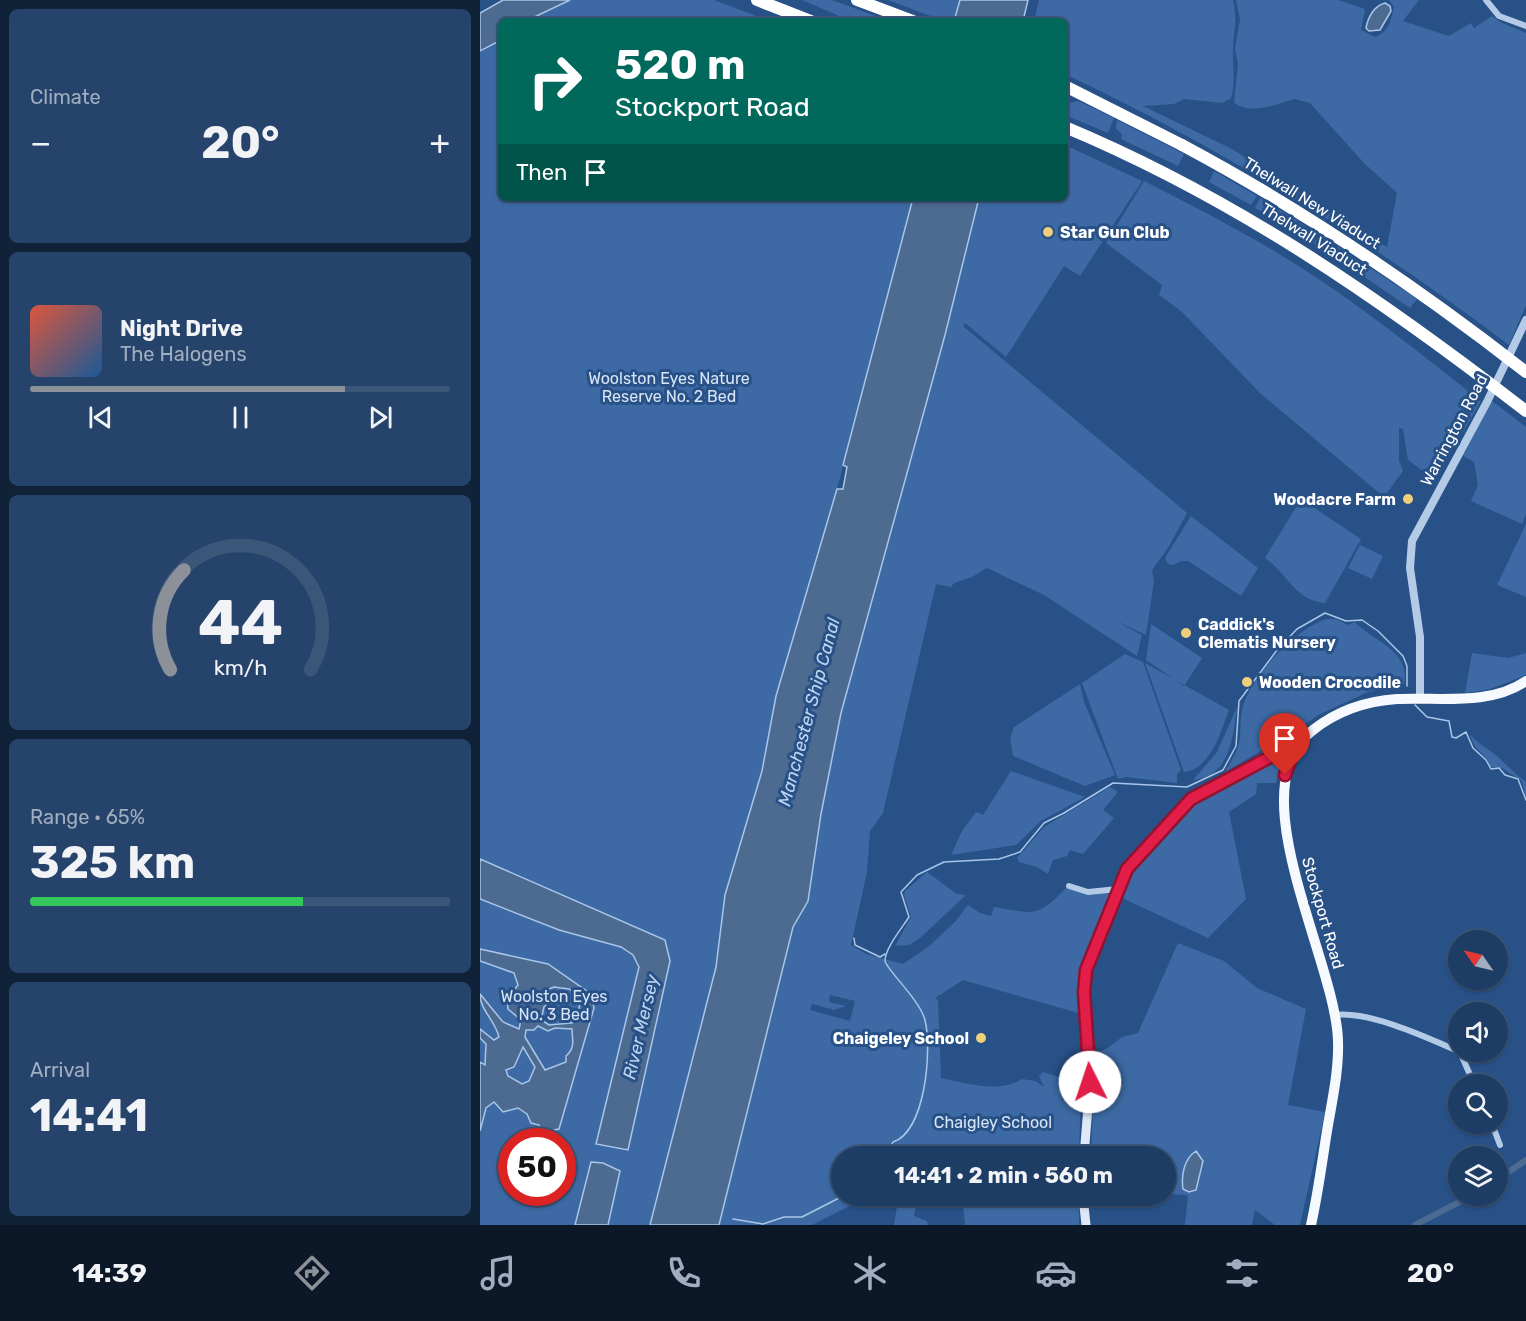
<!DOCTYPE html>
<html lang="en">
<head>
<meta charset="utf-8">
<style>
  body { margin:0; font-family:Rubik,sans-serif; background:#26446b; color:#f1f3f6; height:100vh; display:flex; flex-direction:column; font-size:22px; white-space:nowrap }
  * { box-sizing:border-box; margin:0 }
  p { font-size:20px; color:#a1aebf }
  .icon { flex:none; width:33px; height:33px; fill:none; stroke:currentColor; stroke-width:2; stroke-linecap:round; stroke-linejoin:round }
  .map { position:relative; flex:1; overflow:hidden }
  .side { display:flex; flex-direction:column; gap:9px; padding:9px; background:#102238; width:480px }
  .side>* { flex:none }
  .guide { position:absolute; left:18px; top:18px; width:570px; height:183px; border-radius:9px; box-shadow:0 2px 4px #0004,0 0 0 2px #3c5679; background:#00695c; color:#fff; overflow:hidden }
  .needle { width:39px; rotate:304deg }
  .buttons { position:absolute; left:968px; top:930px; display:grid; gap:12px }
  .buttons a { display:grid; place-items:center; width:60px; height:60px; border-radius:50%; background:#1e3d65; box-shadow:0 2px 4px #0004,0 0 0 2px #3c5679; font-size:30px }
  .speed { position:absolute; left:18px; top:1128px; display:flex; gap:12px; font-size:30px; font-weight:700; text-align:center }
  .speed>* { display:grid; place-content:center; width:78px; height:78px; border-radius:50%; background:#1e3d65; box-shadow:0 2px 4px #0004,0 0 0 2px #3c5679; line-height:1 }
  .speed .limit { border:9px solid #d22; background:#fff; color:#111 }
  .pin { position:absolute; display:grid; place-items:center; width:51px; height:51px; color:#fff; margin:-62px -26px; border-radius:50% 50% 50% 0; rotate:-45deg; box-shadow:0 0 6px #0007 }
  .pin .icon { rotate:45deg }
  .me { position:absolute; width:66px; margin:-33px; rotate:356deg; stroke-linejoin:round; filter:drop-shadow(0 0 4px #0008) }
  .turn { display:flex; align-items:center; gap:21px; height:126px; padding:0 18px; font-size:27px }
  .turn .icon { width:78px; height:78px; stroke-width:2.5 }
  .turn b { display:block; font-size:42px; line-height:51px }
  .then { display:flex; align-items:center; height:57px; padding:0 18px; background:#0003; gap:12px; font-size:22px }
  .big { font-size:45px; font-weight:700; line-height:1.1 }
  .side .tile { flex:1; display:flex; flex-direction:column; justify-content:center; gap:9px; min-width:0; padding:0 21px; border-radius:9px; background:#26446b }
  .side .dial { align-items:center; gap:0 }
  .dial svg { height:156px; overflow:visible; fill:none; stroke:#3c5679; stroke-width:7; stroke-linecap:round; text-anchor:middle }
  .dial text { fill:#f1f3f6; stroke:none }
  .song { display:flex; align-items:center; gap:18px }
  .cover { width:72px; height:72px; border-radius:9px; background:linear-gradient(135deg,hsl(10 70% 55%),hsl(210 70% 35%)) }
  .played { height:6px; border-radius:3px; background:linear-gradient(90deg,#8c9099 75%,#3c5679 75%) }
  .keys { display:flex; justify-content:space-around; direction:ltr }
  .heat { display:flex; justify-content:space-between; align-items:center; font-size:33px; direction:ltr }
  .charge { height:9px; border-radius:4px; background:linear-gradient(90deg,#34c759 65%,#3c5679 0) }
  .trip { position:absolute; left:351px; top:1146px; width:345px; height:60px; border-radius:30px; background:#1e3d65; box-shadow:0 2px 4px #0004,0 0 0 2px #3c5679; font-weight:700; line-height:60px; text-align:center }
  .dock { display:flex; height:96px; justify-content:space-around; align-items:center; background:#0c1828; color:#a1aebf }
  .dock .icon { width:42px; height:42px }
  .dock .selected { color:#8c9099 }
  .dock b { font-size:27px; color:#f1f3f6 }
  main { display:flex; flex:1; min-height:0 }
  .map>svg:first-child { display:block }
</style>
</head>
<body>
<main>
<section class="side">
<div class="tile"><p>Climate</p>
<div class="heat"><a>−</a><b class="big">20°</b><a>+</a></div>
</div>
<div class="tile">
<div class="song"><i class="cover"></i><div><b>Night Drive</b><p>The Halogens</p></div></div>
<div class="played"></div>
<div class="keys"><svg class="icon" aria-label="previous" viewBox="0 0 24 24"><path d="M18 5L8 12l10 7zM5 5v14"/></svg><svg class="icon" aria-label="pause" viewBox="0 0 24 24"><path d="M8 5v14M16 5v14"/></svg><svg class="icon" aria-label="next" viewBox="0 0 24 24"><path d="M6 5l10 7-10 7zM19 5v14"/></svg></div>
</div>
<div class="tile dial"><svg viewBox="0 0 100 80">
<path d="M14 69A42 42 0 1 1 86 69"/>
<path d="M14 69A42 42 0 0 1 21 18" stroke="#8c9099"/>
<text x="50" y="56" font-size="32" font-weight="700">44</text>
<text x="50" y="72" font-size="11">km/h</text>
</svg></div>
<div class="tile"><p>Range · 65%</p><b class="big">325 km</b><div class="charge"></div></div>
<div class="tile"><p>Arrival</p><b class="big">14:41</b></div>
</section>
<div class="map">
<svg width="1046" height="1225" viewBox="0 0 1046 1225">
  <rect width="100%" height="100%" fill="#285187"/>
  <path fill="#3d6aa4" fill-rule="evenodd" d="M90 0H234L290 21H46Z
    M322 0H352L409 21H371Z
    M408 0H480L474 21H464Z
    M559 0H753C758 23 753 30 753 51 752 67 756 82 751 98L742 103 704 99 694 104 663 106 752 149 907 247 917 193 884 163 830 103 814 99C798 104 768 116 754 102L758 64 755 49 760 19 756 0H858L885 9 881 30 895 37C909 32 911 20 914 7L909 0H939L923 21 969 36 991 23 994 28 1012 16 1022 23 1046 33V305L1029 345C890 240 743 149 585 74V21H554Z
    M21 40V198H433L357 489 296 696 282 771 245 895 236 967 170 1225H128L140 1171 112 1162 95 1225H0V899L79 930 141 947 153 955 159 967 116 1143 148 1150 185 940 0 859V51ZM32 1142H82V1192H32Z
    M598 101 634 118 628 133 585 115V104Z
    M637 120 704 154 698 166 641 139 642 134 636 129Z
    M585 145 662 181 600 276 584 266 526 357 485 323 483 326 707 513 688 548 672 570 674 581 666 635 634 620 662 635 657 656 564 595 507 568 492 577 474 583 471 587 456 584 403 813 390 831 387 872 371 945 386 954 423 964 448 947 475 922 488 905 500 913 511 916 514 907C555 914 557 918 587 887L610 895 627 893 632 896 605 957 602 1014 483 980 455 998 458 1000 461 1078C487 1083 518 1094 542 1079L555 1081 564 1087 559 1076 563 1072 601 1084 599 1156H362V1196H389L332 1225H239L313 927 328 901 341 814 361 713 465 335 499 198H585ZM350 995 375 1001 370 1021 330 1010 332 1004 354 1010 366 1006 349 1002Z
    M734 171 777 196 771 205 729 182Z
    M664 181C717 208 770 235 820 267 883 307 942 355 1001 401L955 480 928 460 923 429 919 428V461L923 471 904 497 780 393 702 312 679 295 682 285 626 243Z
    M780 198 818 221 813 230 775 208Z
    M820 223 854 244 850 254 816 232Z
    M857 246 937 299 930 308 852 255Z
    M1012 401 1046 427V514L1042 524 991 501 998 485 994 462 983 456Z
    M821 499 881 539 845 603C814 600 809 575 785 558Z
    M711 516 778 568 761 596 708 561H701L693 565 688 564 685 558Z
    M1046 524V597L1017 585Z
    M880 545 903 556 892 579 868 568Z
    M847 619H856L868 625 875 622C892 641 931 650 924 684L888 692 840 714 810 734 745 772C749 764 755 756 758 747 762 734 759 719 763 706 772 675 817 627 847 619Z
    M671 624 722 658 704 686 666 660Z
    M992 653 1028 658 1046 653V675L1010 689 985 693Z
    M645 654 663 662 701 770 697 774V783L646 777 638 779 602 683Z
    M665 663 749 710C741 731 731 769 704 772Z
    M600 684 604 702 635 775 605 786 533 756 530 738 534 727Z
    M757 707C753 736 751 776 713 780L737 752Z
    M990 734C998 744 1007 748 1017 756 1026 764 1035 774 1046 782V798L1042 781 1022 768 1010 767C1006 752 994 752 990 734Z
    M792 757 801 760 796 783H777L776 794 749 812 766 899 728 938 640 897 650 871 659 859 661 861V857L712 802Z
    M531 771 605 797 561 821 536 845 471 855 482 831 496 812 503 815Z
    M630 787 638 792 623 810 634 818 603 854 590 850 587 856 573 860 568 874 557 867 539 862 537 858 564 827Z
    M447 872 477 894 486 895 440 938 429 945 415 946 431 917 424 895 425 891Z
    M698 943 744 961 777 988 826 1009 808 1105 845 1112 820 1225H795L775 1210 772 1225H705L708 1195 686 1194V1156H611L615 1053 628 1048 642 1037 658 1033Z
    M406 1196H438L434 1216 447 1221 448 1225H414L417 1206Z
    M482 1196H599V1225H485Z"/>
  <path fill="#4d6a91" stroke="#a9c6e9" stroke-width="1.5" fill-rule="evenodd" d="M23 0H90L46 21H21V40L0 51V13Z
    M480 0H548L543 21H474Z
    M905 3 910 6 911 11 900 30 889 31 886 28C888 17 894 6 905 3Z
    M433 198H499L465 335 361 713 341 814 328 901 313 927 239 1225H170L236 967 245 895 282 771 296 696 357 489H363L367 467 363 465Z
    M0 859 185 940 190 961 148 1150 116 1144 159 967 153 955 141 947 79 930 0 899Z
    M0 949 68 964 111 994 114 1008 79 1129 69 1131 62 1140 59 1125 51 1123 47 1114 38 1108 23 1112 14 1102 6 1108 0 1131V1062L5 1065 6 1044 0 1038V1029L14 1040 19 1037C15 1020 0 1010 0 994L23 1022 39 1029 41 1020 28 1009 27 999 38 985 34 973 0 961ZM74 987 89 989 98 995 100 1003 98 1014 86 1017 92 1023 69 1025 61 1020 64 1007 70 1002 69 989ZM58 1026 68 1031 75 1028 92 1029C92 1040 96 1047 86 1056V1062L65 1070 45 1037 46 1030H54ZM43 1047 55 1067 49 1081 42 1084 28 1076 26 1070 34 1067Z
    M716 1151 723 1161 716 1190 709 1192 703 1189C701 1175 704 1159 716 1151Z
    M111 1162 123 1163 140 1171 128 1225H95Z"/>
  <g fill="none" stroke-linecap="round" stroke-linejoin="round">
    <path stroke="#a9c6e9" stroke-width="1.5" d="M935 705 947 717 969 721 972 737 976 738 986 732 993 748 1006 760 1011 769 1019 768 1025 775 1038 779 1046 800
      M374 938 375 945 400 957 405 954
      M406 1156 413 1142C446 1131 452 1049 445 1020 440 1000 406 969 405 961 405 948 422 928 429 917L421 892 437 875 464 862 519 859 540 852 564 823 584 813 633 783 707 787 743 770 756 746 759 701 797 650 817 629 845 613 866 621 882 620 898 631 923 656 927 666V686
      M253 1219 283 1224 304 1217H322L363 1196"/>
    <path stroke="#4d6a91" stroke-width="6" d="M1017 1180 1046 1160
      M935 1225 991 1196"/>
    <path stroke="#b4cbe8" stroke-width="6" d="M1006 0 1019 16 1046 26
      M589 886 608 892 638 889
      M855 1015C890 1011 946 1037 978 1051
      M980 1052 994 1084
      M1012 1124 1020 1145"/>
    <path stroke="#b4cbe8" stroke-width="8" d="M940 699V637L930 568 932 541 1007 402 1046 320"/>
    <path stroke="#dee9f7" stroke-width="9" d="M604 1156 610 1082 604 992 606 970 609 958 629 918 641 878 656 857 711 799 802 749H814
      M603 1196 606 1225"/>
    <path stroke="#f6f9fe" stroke-width="10" d="M831 1225C838 1194 842 1162 847 1131 852 1101 859 1071 858 1041 856 960 756 788 833 730 857 711 887 701 917 699 959 697 1010 706 1046 681"/>
    <path stroke="#fff" stroke-width="12" d="M277 0 331 21
      M377 0 433 21
      M585 86 702 145"/>
    <path stroke="#fff" stroke-width="12" d="M585 127C755 198 901 299 1046 411
      M702 145C824 210 938 288 1046 372"/>
  </g>
  <g fill="none" stroke-linecap="round" stroke-linejoin="round">
    <g stroke="#92132f" stroke-width="15">
      <path id="route" d="M610 1082 604 992 606 970 647 869 711 799 809 747 814 749 805 775"/>
    </g>
    <use href="#route" stroke="#e11d48" stroke-width="10"/>
  </g>
  <g fill="#f0cf7a" stroke="#285187" stroke-width="2">
    <circle cx="568" cy="232" r="6"/>
    <circle cx="928" cy="499" r="6"/>
    <circle cx="706" cy="633" r="6"/>
    <circle cx="767" cy="682" r="6"/>
    <circle cx="501" cy="1038" r="6"/>
  </g>
  <g text-anchor="middle" dominant-baseline="central" stroke-width="6" stroke-linejoin="round" paint-order="stroke">
    <g font-size="16" fill="#fff" stroke="#285187">
      <text transform="translate(832 203) rotate(32)">Thelwall New Viaduct</text>
      <text transform="translate(834 239) rotate(32)">Thelwall Viaduct</text>
      <text transform="translate(974 430) rotate(-62)">Warrington Road</text>
      <text transform="translate(843 913) rotate(74)">Stockport Road</text>
    </g>
    <g font-size="16" font-weight="bold" fill="#fff" stroke="#285187" text-anchor="start">
      <text x="580" y="232">Star Gun Club</text>
      <text x="916" y="499" text-anchor="end">Woodacre Farm</text>
      <text x="718" y="624">Caddick's<tspan x="718" dy="18">Clematis Nursery</tspan></text>
      <text x="779" y="682">Wooden Crocodile</text>
      <text x="489" y="1038" text-anchor="end">Chaigeley School</text>
    </g>
    <g font-size="16" fill="#d8e5f7" stroke="#285187">
      <text x="189" y="378">Woolston Eyes Nature<tspan x="189" dy="18">Reserve No. 2 Bed</tspan></text>
      <text x="74" y="996">Woolston Eyes<tspan x="74" dy="18">No. 3 Bed</tspan></text>
      <text x="513" y="1122">Chaigley School</text>
    </g>
    <g font-size="18" font-style="italic" fill="#c0d5f0" stroke="#285187">
      <text transform="translate(329 712) rotate(-75)">Manchester Ship Canal</text>
      <text transform="translate(161 1027) rotate(-77)">River Mersey</text>
    </g>
  </g>
</svg>
<div class="buttons">
<a><svg class="needle" viewBox="-14 -14 28 28"><path d="M0-13l5 13h-10z" fill="#e53935"/><path d="M0 13l5-13h-10z" fill="#a1aebf"/></svg></a>
<a><svg class="icon" aria-label="sound" viewBox="0 0 24 24"><path d="M4 9h4l5-4v14l-5-4H4zM17 9q2 3 0 6"/></svg></a>
<a><svg class="icon" aria-label="search" viewBox="0 0 24 24"><circle cx="10" cy="10" r="6"/><path d="M15 15l6 6"/></svg></a>
<a><svg class="icon" aria-label="layers" viewBox="0 0 24 24"><path d="M12 4l9 5-9 5-9-5zM3 14l9 5 9-5"/></svg></a>
</div>
<div class="speed"><div class="limit">50</div></div>
<div class="pin" style="left:805px;top:775px;background:#d93025"><svg class="icon" aria-label="arrive" viewBox="0 0 24 24"><path d="M6 21V4h12l-3 4 3 4H6"/></svg></div>
<svg class="me" style="left:610px;top:1082px" viewBox="-20 -20 40 40"><circle r="19" fill="#fff"/><path d="M0-13L10 11 0 6-10 11z" fill="#e11d48"/></svg>
<div class="trip">14:41 · 2 min · 560 m</div>
<div class="guide">
<div class="turn"><svg class="icon" aria-label="right" viewBox="0 0 24 24"><path d="M7 20v-9h11M14 6l5 5-5 5"/></svg><div><b>520 m</b>Stockport Road</div></div>
<div class="then">Then<svg class="icon" aria-label="arrive" viewBox="0 0 24 24"><path d="M6 21V4h12l-3 4 3 4H6"/></svg></div>
</div>
</div>
</main>
<nav class="dock">
<b>14:39</b>
<svg class="icon selected" aria-label="directions" viewBox="0 0 24 24"><path d="M12 3l9 9-9 9-9-9zM9 14v-3h6M13 9l2 2-2 2"/></svg>
<svg class="icon" aria-label="music" viewBox="0 0 24 24"><path d="M9 18V5l10-2v13"/><circle cx="6" cy="18" r="3"/><circle cx="16" cy="16" r="3"/></svg>
<svg class="icon" aria-label="phone" viewBox="0 0 24 24"><path d="M5 4h4l2 5-3 2q2 4 5 5l2-3 5 2v4C11 20 4 13 5 4z"/></svg>
<svg class="icon" aria-label="climate" viewBox="0 0 24 24"><path d="M12 3v18M4 7l16 10M4 17L20 7"/></svg>
<svg class="icon" aria-label="car" viewBox="0 0 24 24"><path d="M5 17H2v-5l4-1 3-4h7l3 4 3 1v5h-3M9 17h6M6 11h13"/><circle cx="7" cy="17" r="2"/><circle cx="17" cy="17" r="2"/></svg>
<svg class="icon" aria-label="filters" viewBox="0 0 24 24"><path d="M4 7h16M4 17h16"/><circle cx="9" cy="7" r="2"/><circle cx="15" cy="17" r="2"/></svg>
<b>20°</b>
</nav>
</body>
</html>
